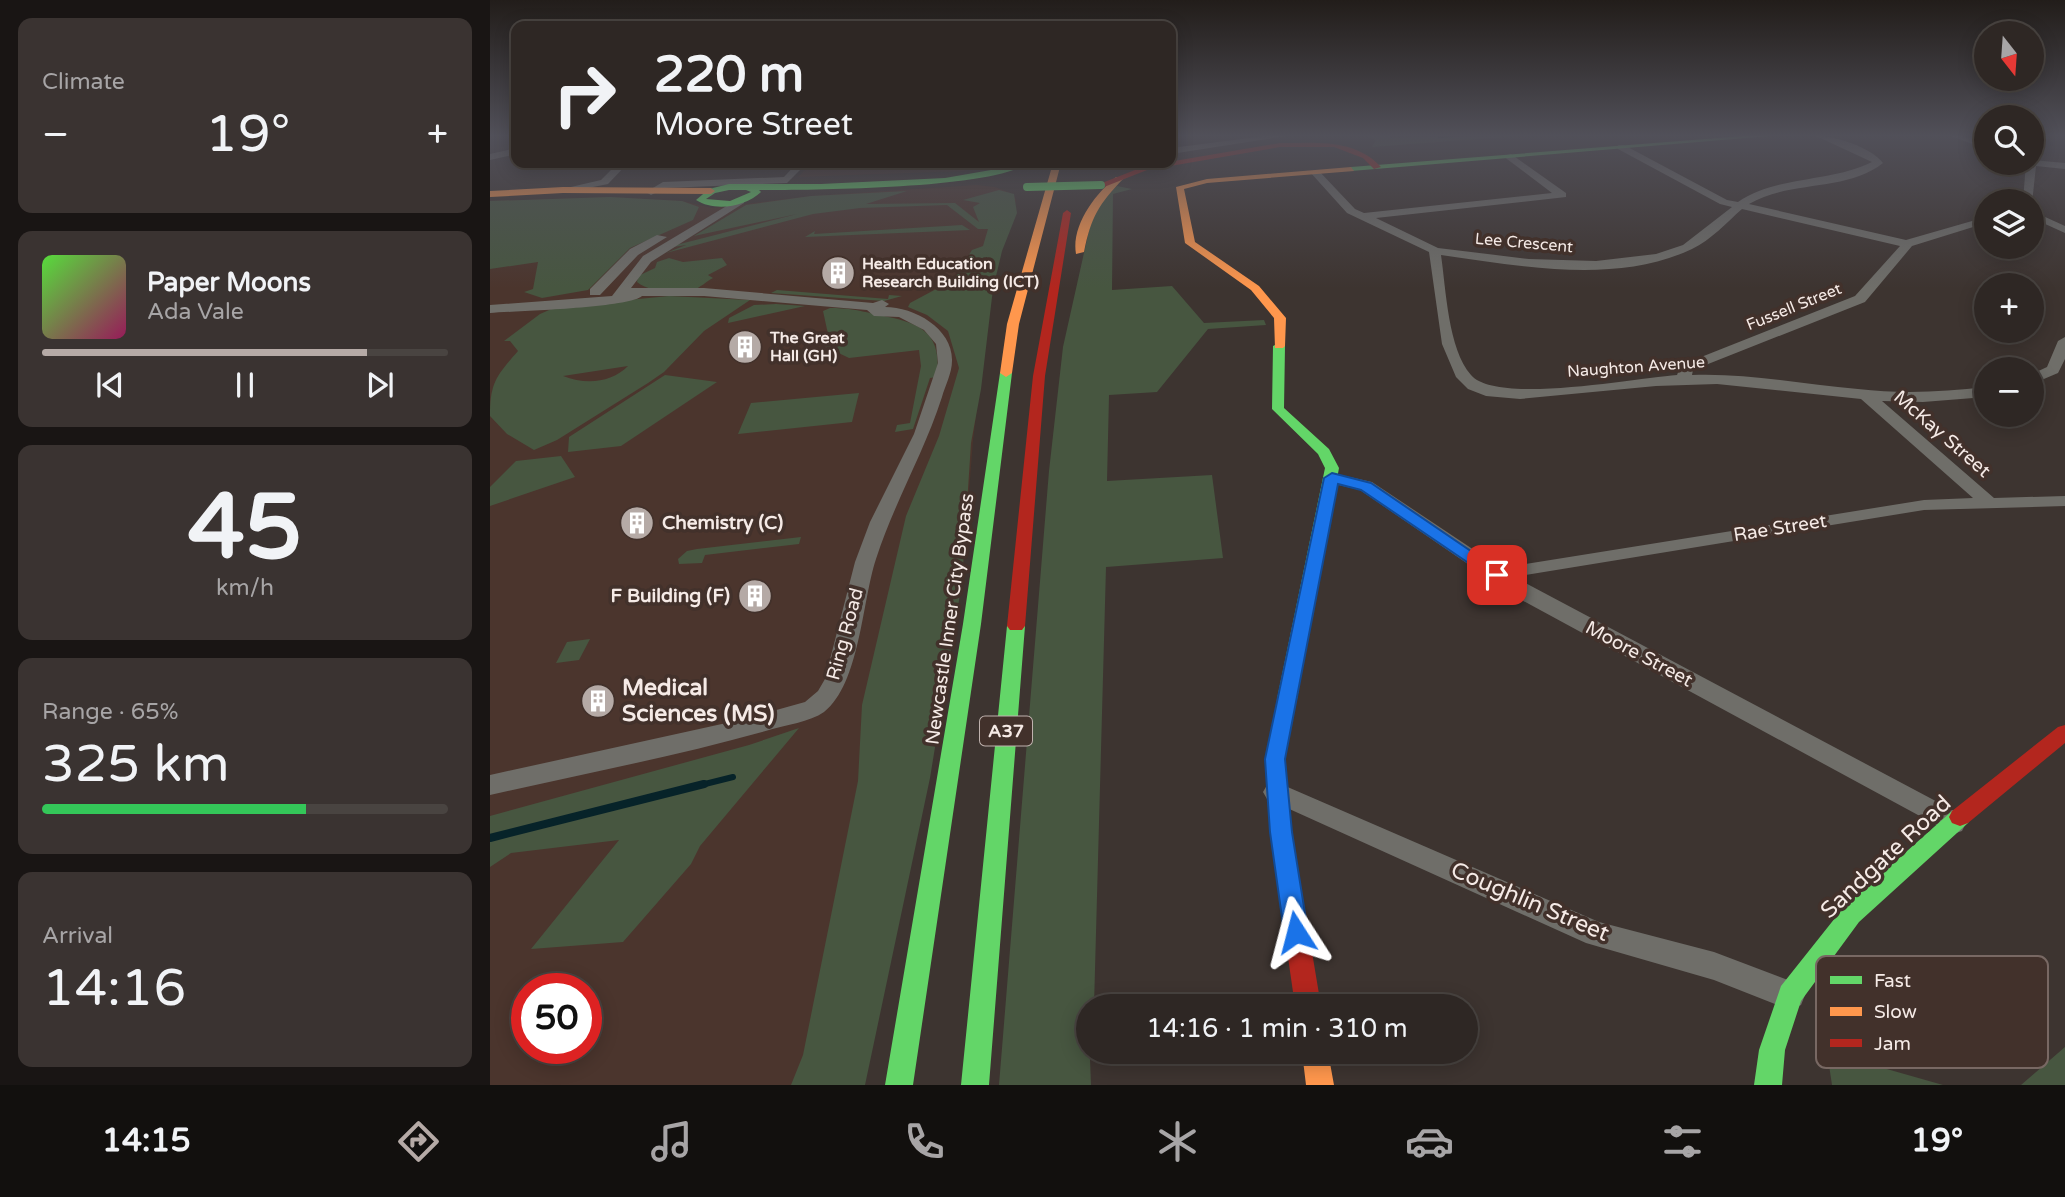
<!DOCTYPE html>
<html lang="en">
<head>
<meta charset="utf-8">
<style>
  body { margin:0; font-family:"Varela Round",sans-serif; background:#3a3331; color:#f1f3f6; height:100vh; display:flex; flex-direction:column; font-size:26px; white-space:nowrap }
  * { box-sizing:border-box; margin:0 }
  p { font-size:23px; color:#a7a5a6 }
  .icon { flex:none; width:38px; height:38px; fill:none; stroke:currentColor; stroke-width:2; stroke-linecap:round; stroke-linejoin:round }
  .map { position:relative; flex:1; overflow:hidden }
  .drawer { display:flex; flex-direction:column; gap:18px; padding:18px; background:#191514; width:490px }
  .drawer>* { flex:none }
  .hud { position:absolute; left:21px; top:21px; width:665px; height:147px; border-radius:14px; box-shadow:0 4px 18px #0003,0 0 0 2px #494441; background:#2e2724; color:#f1f3f6; overflow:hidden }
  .needle { width:46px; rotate:163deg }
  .buttons { position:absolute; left:1484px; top:21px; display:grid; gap:14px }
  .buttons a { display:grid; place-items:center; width:70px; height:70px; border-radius:50%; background:#2e2724; box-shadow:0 4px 18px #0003,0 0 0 2px #494441; font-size:35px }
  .speed { position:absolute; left:21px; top:973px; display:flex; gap:14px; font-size:35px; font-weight:700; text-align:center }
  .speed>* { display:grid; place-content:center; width:91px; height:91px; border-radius:50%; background:#2e2724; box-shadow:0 4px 18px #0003,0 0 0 2px #494441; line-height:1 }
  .speed .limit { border:10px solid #d22; background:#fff; color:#111 }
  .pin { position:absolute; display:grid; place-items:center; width:60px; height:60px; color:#fff; margin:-30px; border-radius:14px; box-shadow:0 4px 10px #0006 }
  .me { position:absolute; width:77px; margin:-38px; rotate:351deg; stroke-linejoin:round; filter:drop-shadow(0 0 5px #0008) }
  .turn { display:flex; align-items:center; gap:24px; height:147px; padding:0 28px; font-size:32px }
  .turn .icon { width:91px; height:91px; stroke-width:2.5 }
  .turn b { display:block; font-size:49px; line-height:60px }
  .big { font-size:52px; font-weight:600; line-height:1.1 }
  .drawer .widget { flex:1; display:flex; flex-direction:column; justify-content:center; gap:10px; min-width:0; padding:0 24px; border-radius:14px; background:#3a3331 }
  .drawer .dial { align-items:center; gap:0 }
  .dial b { font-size:91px; line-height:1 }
  .song { display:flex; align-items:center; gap:21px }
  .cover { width:84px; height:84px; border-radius:10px; background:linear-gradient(135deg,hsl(110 70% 55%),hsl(330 70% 35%)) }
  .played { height:7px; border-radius:4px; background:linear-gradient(90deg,#b5aaa6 80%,#494441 80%) }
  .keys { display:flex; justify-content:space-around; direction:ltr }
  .heat { display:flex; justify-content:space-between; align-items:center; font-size:38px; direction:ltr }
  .charge { height:10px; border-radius:5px; background:linear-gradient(90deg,#34c759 65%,#494441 0) }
  .trip { position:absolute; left:586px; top:994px; width:402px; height:70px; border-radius:35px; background:#2e2724; box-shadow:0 4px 18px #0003,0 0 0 2px #494441; font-weight:600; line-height:70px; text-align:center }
  .tab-bar { display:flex; height:112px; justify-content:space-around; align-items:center; background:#12100e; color:#a7a5a6 }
  .tab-bar .icon { width:49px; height:49px }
  .tab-bar .active { color:#b5aaa6 }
  .tab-bar b { font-size:32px; color:#f1f3f6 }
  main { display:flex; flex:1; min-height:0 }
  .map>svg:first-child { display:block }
</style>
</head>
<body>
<main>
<section class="drawer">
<div class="widget"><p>Climate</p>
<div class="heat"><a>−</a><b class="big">19°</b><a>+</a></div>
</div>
<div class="widget">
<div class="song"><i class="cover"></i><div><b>Paper Moons</b><p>Ada Vale</p></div></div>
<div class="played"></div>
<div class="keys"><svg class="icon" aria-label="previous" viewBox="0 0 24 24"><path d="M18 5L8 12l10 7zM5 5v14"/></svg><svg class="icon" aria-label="pause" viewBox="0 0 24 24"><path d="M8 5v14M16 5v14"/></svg><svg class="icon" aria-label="next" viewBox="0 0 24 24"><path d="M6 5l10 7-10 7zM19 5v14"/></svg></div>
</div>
<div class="widget dial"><b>45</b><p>km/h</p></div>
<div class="widget"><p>Range · 65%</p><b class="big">325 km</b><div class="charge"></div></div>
<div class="widget"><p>Arrival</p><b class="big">14:16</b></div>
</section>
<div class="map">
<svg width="1575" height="1085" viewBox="0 0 1575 1085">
  <rect width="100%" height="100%" fill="#3d3430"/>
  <path fill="#4b352d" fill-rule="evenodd" d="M322 163H499L474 171 308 177Z
    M486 185 505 187 523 194 526 200 501 289 483 441 472 582 374 1085H0V201L120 197 192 201 222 208 321 196ZM37 989H96V1048H37Z"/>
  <path fill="#475640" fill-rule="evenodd" d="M875 136H900L901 138 1028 136 882 147 886 140Z
    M627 186 642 189 623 194 622 290 682 286 714 323 774 320 776 325 718 329 667 392 619 395 617 481 722 475 733 558 616 567 604 1006H598L601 1085H509L559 471 573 347 604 208Z
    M509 190 524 194 527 213 512 251 503 289 491 389 481 443 472 582 440 778 375 1085H301L313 1055 368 781 372 705 416 516 449 436 469 368 458 331 437 315 418 307 420 303 463 280 482 250 493 246 498 229H488L457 205 370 208 323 214 176 253 196 245 183 247 186 245 307 214 204 236 256 205 321 196 417 191 376 204 465 203 489 222 483 207 490 203 473 200Z
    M120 197 192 201 209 207 203 220 140 248 98 290 52 298 34 292 43 289 48 262 0 269V201Z
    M472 225 480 230 315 237 325 231 324 234Z
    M179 258 193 262 232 258 237 265 218 275 223 278C217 281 210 288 203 290 188 294 159 292 147 282L148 276 165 268 167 262Z
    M287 290 398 299 399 295 412 296 394 301 281 293Z
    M179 296 260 300 214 331 174 372 158 383 67 440 44 450 17 434 0 416C0 383 6 376 28 351L20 341H14L50 314 66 307ZM138 366C121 383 96 385 73 376Z
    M286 304 315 306 238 323 239 318 264 305Z
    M340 308C356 308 368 310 384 314 424 322 453 327 447 377L440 378 423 429 405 432 407 425 420 423 431 366 429 350 359 358 328 343 338 334 333 311Z
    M175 375 227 382 131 446 78 452 79 437Z
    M369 393 362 422 248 434 261 403Z
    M71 456 85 477 0 506V487L26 461Z
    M311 537 309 544 215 555 212 563 189 564 188 559 197 551 207 549Z
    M100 639 89 660 66 663 77 642Z
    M309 728 210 846 201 864 133 942 41 949 129 840 21 853 0 867V816L259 745Z
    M1575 1047V1085H1531Z
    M1337 1052 1453 1085H1342Z"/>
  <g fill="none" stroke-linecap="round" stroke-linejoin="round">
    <path stroke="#072329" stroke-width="2.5" d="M949 137 962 136"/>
    <path stroke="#072329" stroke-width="6" d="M207 786 243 777"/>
    <path stroke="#072329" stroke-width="8" d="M0 838 214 784"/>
    <path fill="#6f6e69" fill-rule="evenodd" d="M775 136H796L681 154V148Z
      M1326 136C1345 136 1381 147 1393 163 1357 192 1299 180 1259 204L1416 240 1496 217V223L1422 246 1375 302 1203 370 1202 375C1258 373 1313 384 1368 389 1411 394 1453 392 1496 387V397L1433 402 1392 401 1504 498 1575 496V506L1434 510 1024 577 1472 815 1476 823 1472 831 1463 834 1026 597 870 490 836 482 833 478 842 473 882 482 1011 568 1434 500 1483 498 1371 399 1227 384 1166 386 1030 399 996 396 978 389 966 377 952 344 939 252 857 213 820 172 828 170 865 209 874 213 1062 193 1013 156 1021 154 1076 193V197L886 218 948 248 1039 259 1106 261 1166 254 1193 245 1242 207 1230 204 1128 149V145H1134L1237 200 1248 202C1288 175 1340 183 1382 162ZM1252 209 1410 246 1365 296 1191 365 1187 375C1146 378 1006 405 981 375 958 349 956 289 951 255 1031 266 1126 285 1202 249 1221 240 1236 223 1252 209Z
      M1461 136H1473L1496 143V149Z
      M26 148V154L0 160V154Z
      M1542 160 1575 163V169L1546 166 1542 203 1533 201 1536 163Z
      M128 163H138L118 184 73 193 68 190 111 180Z
      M307 163H317L297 183 175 188 161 195 156 192 173 182 294 177Z
      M250 198 254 199V203L161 262 141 288H214L383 303 392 300 399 304 395 307C425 307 463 329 462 361 462 373 455 386 452 397 434 453 404 503 386 559 372 601 370 684 334 712 320 722 295 725 279 730 187 756 93 774 0 795V775L250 720 315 702 328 691 335 679 365 562 380 522 424 434 448 363 446 344 434 330 409 317 384 316 377 310 214 296H152C139 308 26 311 0 313V305L122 296 153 256Z
      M1542 211 1575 226V233L1542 218Z
      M167 235 177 237 148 255 110 295H100V289L140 249Z
      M1575 337V359L1568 373 1542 384V374L1557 367 1568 341Z
      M786 782 1109 922 1224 952 1311 985 1315 995 1311 1005 1300 1010 1224 980 1096 943 777 799 773 792 777 785Z"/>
    <path fill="#63d668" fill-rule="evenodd" d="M1253 136H1280L861 171 857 169 861 167Z
      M528 163H537C506 189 317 190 269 190L271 192C255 207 225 212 206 200L219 189 239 184H331L455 178 524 166ZM239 190H256L261 192 240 201 216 199 225 193Z
      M789 343 795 346 794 408 839 449 849 468 807 699 804 704 797 706 790 704 787 699 835 468 828 454 782 409 783 346Z
      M516 369 522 373 491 624 423 1085H395L473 624 510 373Z
      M526 620 532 622 535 626 499 1085H471L517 626 520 622Z
      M1470 808 1478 811 1481 817 1478 823 1369 922 1311 1001 1295 1050 1292 1085H1264L1269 1050 1291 986 1353 908 1462 811Z"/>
    <path fill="#ff974d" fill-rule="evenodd" d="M563 163H571L529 324 522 373 516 377 510 373 517 324Z
      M861 167 864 171 717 183 694 189 705 242 769 286 796 318 795 346 793 348H785L784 318 761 290 695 243 686 187 717 179Z
      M626 177 633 179C609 204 601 217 594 252L586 254C581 226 605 194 626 177Z
      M73 187 221 188 225 191 221 194 73 193 0 197V191Z
      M812 1052H838L844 1085H816Z"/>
    <path fill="#b3261e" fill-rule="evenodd" d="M790 143C825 143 865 138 891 167L884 169 873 158 844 147H790L657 170 614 187 607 185 655 166Z
      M577 210 581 213 555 376 535 626 532 630H520L517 626 543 376 573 213Z
      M797 692 804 694 807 699 795 759 802 832 831 1006H805L780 832 775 759 787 699 790 694Z
      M1575 725V743L1478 823 1470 826 1462 823 1459 817 1462 811 1568 727Z"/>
    <path stroke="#63d668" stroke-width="8" d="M537 187 611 185"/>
  </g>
  <linearGradient id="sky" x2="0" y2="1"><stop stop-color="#221d1a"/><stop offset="0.47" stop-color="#515059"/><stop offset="1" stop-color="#515059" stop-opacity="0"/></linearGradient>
  <rect width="1575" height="288" fill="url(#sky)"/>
  <path fill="#1a73e8" stroke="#114b97" stroke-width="2" d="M842 473 881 483 1016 575 1013 579H1002L871 490 848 484 795 759 802 832 818 932 815 939 806 943 798 939 794 932 780 832 775 759 834 478Z"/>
  <defs>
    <g id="building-disc" transform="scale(1.75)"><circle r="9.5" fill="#b5aaa6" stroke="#42312b"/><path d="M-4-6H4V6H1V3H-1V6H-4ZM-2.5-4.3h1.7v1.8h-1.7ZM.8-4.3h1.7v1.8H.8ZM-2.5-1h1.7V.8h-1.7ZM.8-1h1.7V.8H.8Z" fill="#fff"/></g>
  </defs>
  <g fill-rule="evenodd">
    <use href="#building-disc" x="348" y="273"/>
    <use href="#building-disc" x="255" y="347"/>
    <use href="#building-disc" x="147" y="523"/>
    <use href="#building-disc" x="265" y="596"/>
    <use href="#building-disc" x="108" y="701"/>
  </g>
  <g text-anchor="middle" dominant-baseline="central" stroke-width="7" stroke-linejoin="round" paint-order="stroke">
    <g font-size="16" fill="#f5eae6" stroke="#42312b">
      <text transform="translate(1034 243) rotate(5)">Lee Crescent</text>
      <text transform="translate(1304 307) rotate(-22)">Fussell Street</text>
      <text transform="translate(1146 367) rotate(-4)">Naughton Avenue</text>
    </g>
    <g font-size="16" font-weight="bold" fill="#f5eae6" stroke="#42312b" text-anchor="start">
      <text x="372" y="264">Health Education<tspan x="372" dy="18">Research Building (ICT)</tspan></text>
      <text x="280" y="338">The Great<tspan x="280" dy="18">Hall (GH)</tspan></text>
    </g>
    <rect fill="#42312b" stroke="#bfb2ae" stroke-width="2" x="490" y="716.5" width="52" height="29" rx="5"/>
    <g font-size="18" font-weight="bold" fill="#f5eae6">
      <text x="516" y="731">A37</text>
    </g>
    <g font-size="19" fill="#f5eae6" stroke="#42312b">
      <text transform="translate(1452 434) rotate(41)">McKay Street</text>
      <text transform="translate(1290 528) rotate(-9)">Rae Street</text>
      <text transform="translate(460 619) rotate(-82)">Newcastle Inner City Bypass</text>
      <text transform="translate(355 634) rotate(-75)">Ring Road</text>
      <text transform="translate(1149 654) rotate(28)">Moore Street</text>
    </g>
    <g font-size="19" font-weight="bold" fill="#f5eae6" stroke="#42312b" text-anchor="start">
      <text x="172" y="523">Chemistry (C)</text>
      <text x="240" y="596" text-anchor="end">F Building (F)</text>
    </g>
    <g font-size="23" font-weight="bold" fill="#f5eae6" stroke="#42312b" text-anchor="start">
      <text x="132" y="688">Medical<tspan x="132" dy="26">Sciences (MS)</tspan></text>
    </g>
    <g font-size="23" fill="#f5eae6" stroke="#42312b">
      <text transform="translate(1396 857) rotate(-43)">Sandgate Road</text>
      <text transform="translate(1040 902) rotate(23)">Coughlin Street</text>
    </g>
  </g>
  <rect x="1326" y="956" width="232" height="112" rx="10" fill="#42312b" stroke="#786863" stroke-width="2"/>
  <rect x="1340" y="976" width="32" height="8" fill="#63d668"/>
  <rect x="1340" y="1007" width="32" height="9" fill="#ff974d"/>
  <rect x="1340" y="1039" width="32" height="8" fill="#b3261e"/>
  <g font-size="19" fill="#f5eae6">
    <text x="1384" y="987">Fast</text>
    <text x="1384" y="1018">Slow</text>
    <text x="1384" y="1050">Jam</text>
  </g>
</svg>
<div class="buttons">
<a><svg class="needle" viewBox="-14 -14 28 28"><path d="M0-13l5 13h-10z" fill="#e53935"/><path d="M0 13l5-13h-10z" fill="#a7a5a6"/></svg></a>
<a><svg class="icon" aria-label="search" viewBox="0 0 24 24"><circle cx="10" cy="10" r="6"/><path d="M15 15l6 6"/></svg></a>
<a><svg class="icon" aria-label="layers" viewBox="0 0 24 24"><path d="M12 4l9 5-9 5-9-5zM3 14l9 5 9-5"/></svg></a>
<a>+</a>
<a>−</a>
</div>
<div class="speed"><div class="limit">50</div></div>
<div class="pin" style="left:1007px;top:575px;background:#d93025"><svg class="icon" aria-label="arrive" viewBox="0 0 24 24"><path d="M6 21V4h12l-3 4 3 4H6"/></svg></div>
<svg class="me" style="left:806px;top:932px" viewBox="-20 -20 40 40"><path d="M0-17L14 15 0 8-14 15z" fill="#1a73e8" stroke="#fff" stroke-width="4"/></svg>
<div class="trip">14:16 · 1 min · 310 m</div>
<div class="hud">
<div class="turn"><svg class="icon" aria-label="right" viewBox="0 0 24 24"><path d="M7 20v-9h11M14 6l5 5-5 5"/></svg><div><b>220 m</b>Moore Street</div></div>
</div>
</div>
</main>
<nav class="tab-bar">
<b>14:15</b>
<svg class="icon active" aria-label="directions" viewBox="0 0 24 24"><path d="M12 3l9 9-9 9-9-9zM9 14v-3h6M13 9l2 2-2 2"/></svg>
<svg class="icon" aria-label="music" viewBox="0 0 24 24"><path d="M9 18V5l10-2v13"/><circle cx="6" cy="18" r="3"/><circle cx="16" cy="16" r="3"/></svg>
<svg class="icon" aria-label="phone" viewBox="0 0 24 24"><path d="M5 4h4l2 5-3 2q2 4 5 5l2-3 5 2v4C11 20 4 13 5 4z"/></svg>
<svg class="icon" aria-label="climate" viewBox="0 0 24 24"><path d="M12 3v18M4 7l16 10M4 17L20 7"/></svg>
<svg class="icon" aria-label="car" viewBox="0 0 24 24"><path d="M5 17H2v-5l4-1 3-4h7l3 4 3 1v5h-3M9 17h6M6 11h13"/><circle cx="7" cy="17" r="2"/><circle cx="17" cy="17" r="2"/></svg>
<svg class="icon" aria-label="filters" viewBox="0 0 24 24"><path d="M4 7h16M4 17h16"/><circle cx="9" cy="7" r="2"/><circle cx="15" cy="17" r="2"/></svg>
<b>19°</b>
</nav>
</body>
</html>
